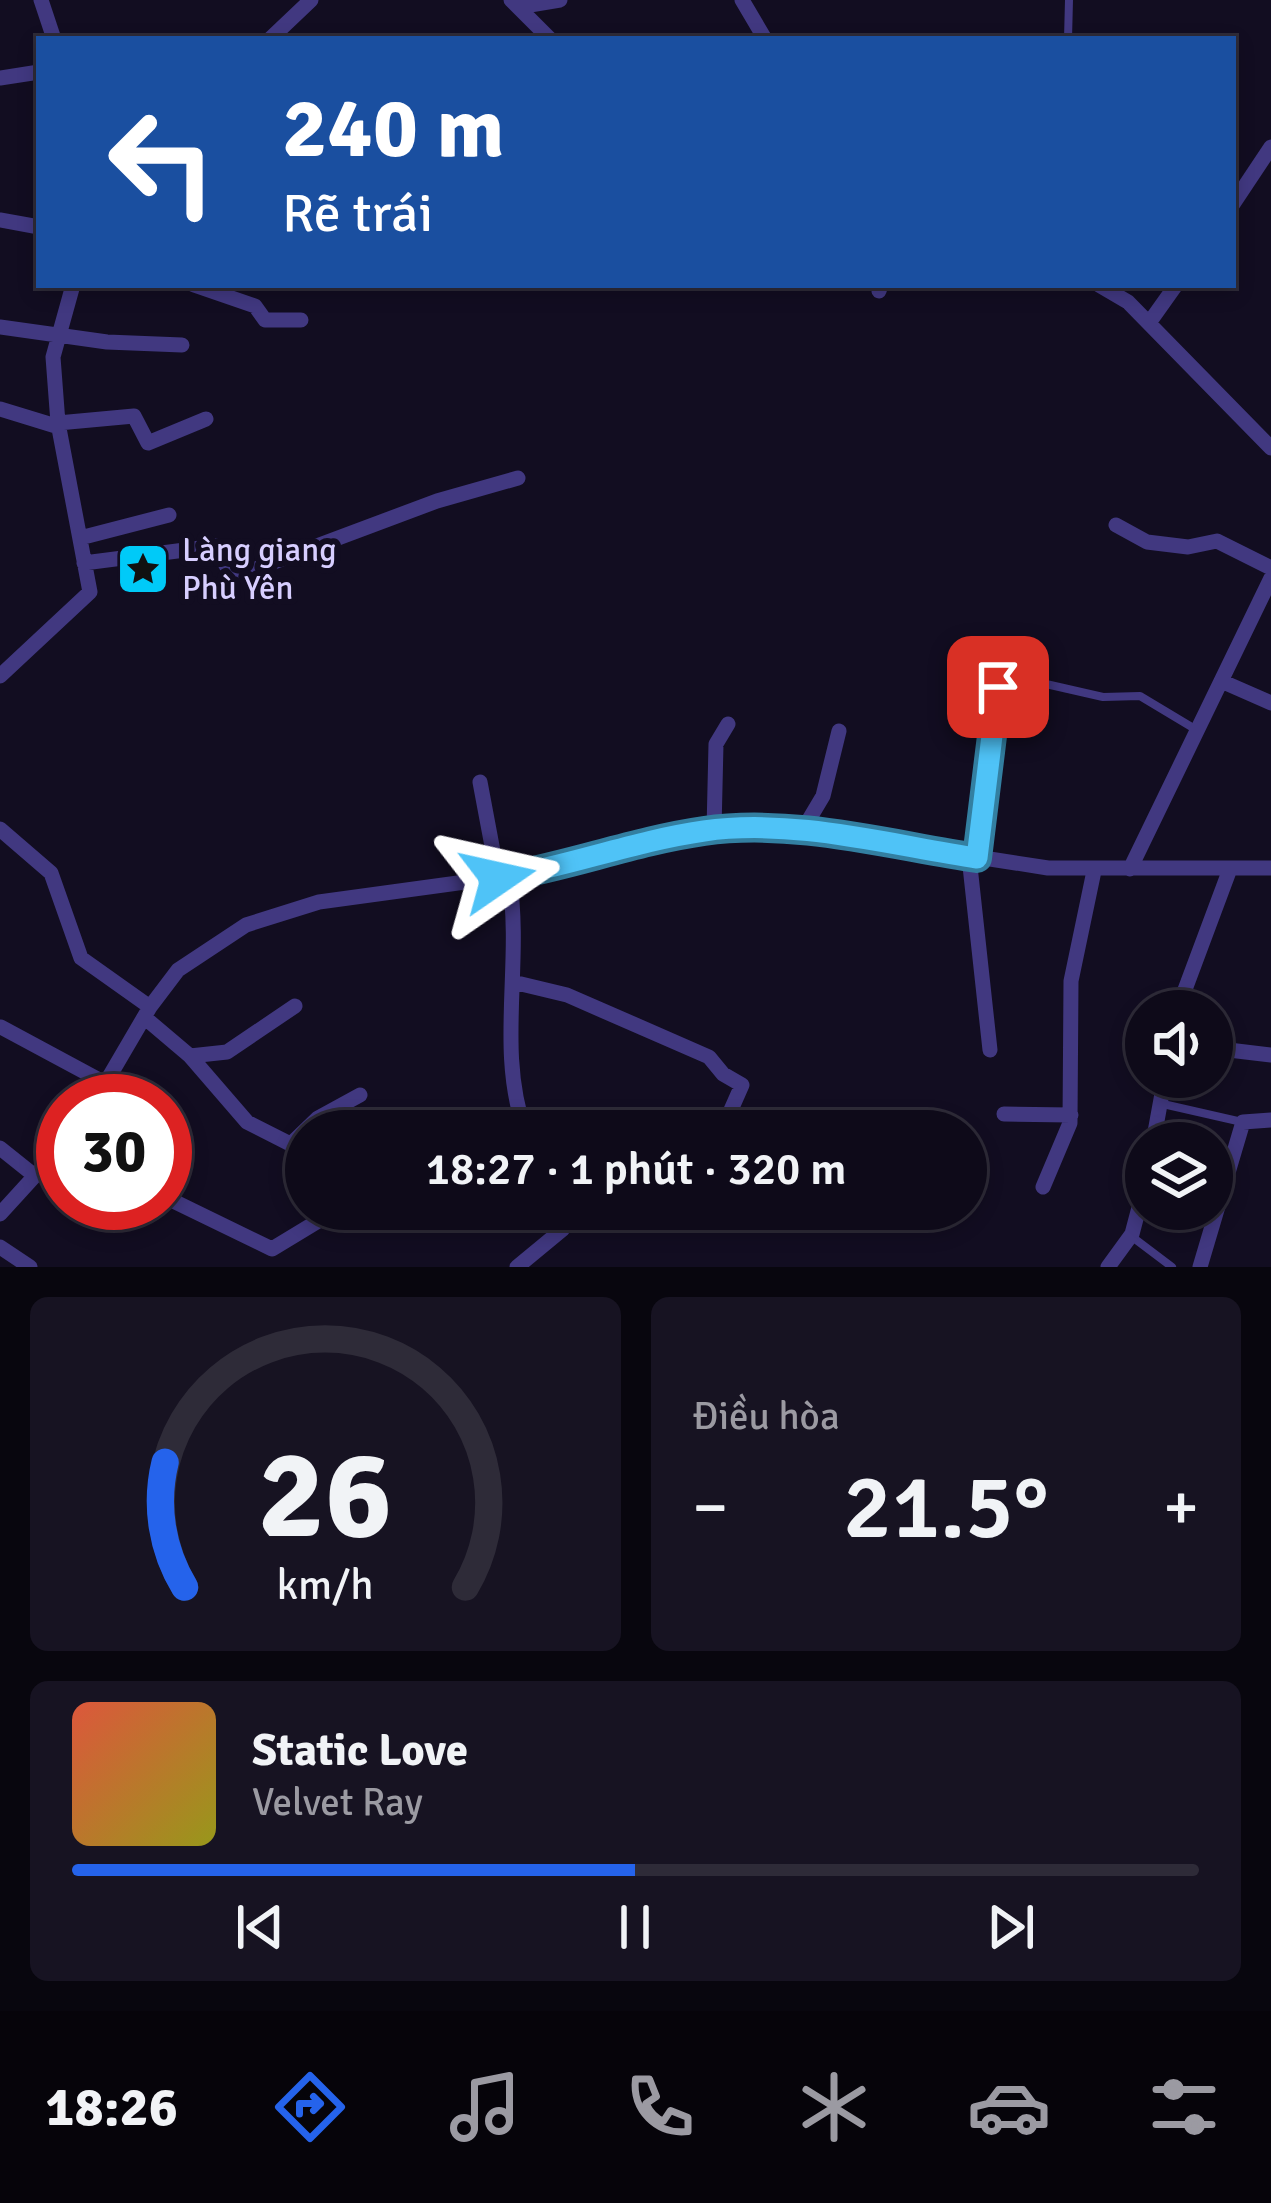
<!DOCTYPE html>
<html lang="vi">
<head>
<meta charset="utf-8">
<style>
  body { margin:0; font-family:Signika,sans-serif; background:#171322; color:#f1f3f6; height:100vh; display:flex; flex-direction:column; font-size:45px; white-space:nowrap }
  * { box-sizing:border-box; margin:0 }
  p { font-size:39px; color:#9b9aa2 }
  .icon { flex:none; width:66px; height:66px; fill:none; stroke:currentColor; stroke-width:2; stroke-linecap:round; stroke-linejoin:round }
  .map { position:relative; height:1267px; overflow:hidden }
  .drawer { display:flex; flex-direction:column; gap:30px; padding:30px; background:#08060e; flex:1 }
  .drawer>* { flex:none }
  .hud { position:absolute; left:36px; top:36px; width:1200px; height:252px; border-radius:0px; box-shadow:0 6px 18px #0003,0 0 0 3px #2e2b38; background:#1a4fa0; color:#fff; overflow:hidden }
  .fabs { position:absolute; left:1125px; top:990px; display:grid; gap:24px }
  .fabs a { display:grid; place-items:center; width:108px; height:108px; border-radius:50%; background:#0e0a19; box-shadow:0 6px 18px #0003,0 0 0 3px #2e2b38; font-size:60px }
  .speed { position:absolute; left:36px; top:1074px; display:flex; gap:24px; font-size:60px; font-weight:700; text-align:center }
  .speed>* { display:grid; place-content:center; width:156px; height:156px; border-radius:50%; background:#0e0a19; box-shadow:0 6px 18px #0003,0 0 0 3px #2e2b38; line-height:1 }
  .speed .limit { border:18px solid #d22; background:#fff; color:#111 }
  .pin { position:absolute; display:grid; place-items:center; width:102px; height:102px; color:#fff; margin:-51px; border-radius:24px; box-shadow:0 6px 18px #0006 }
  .me { position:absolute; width:132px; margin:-66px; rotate:79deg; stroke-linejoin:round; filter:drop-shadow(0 0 9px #0008) }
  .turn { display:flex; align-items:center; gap:42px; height:252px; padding:0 48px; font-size:54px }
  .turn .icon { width:156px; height:156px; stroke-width:2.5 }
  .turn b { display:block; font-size:84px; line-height:102px }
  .big { font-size:90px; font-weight:600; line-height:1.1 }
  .drawer .widget { flex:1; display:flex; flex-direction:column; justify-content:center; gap:18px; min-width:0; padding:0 42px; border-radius:18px; background:#171322 }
  .drawer .dial { align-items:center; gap:0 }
  .dial svg { height:312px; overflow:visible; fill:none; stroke:#2e2b38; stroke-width:7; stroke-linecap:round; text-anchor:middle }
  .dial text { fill:#f1f3f6; stroke:none }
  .song { display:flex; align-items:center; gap:36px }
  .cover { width:144px; height:144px; border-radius:18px; background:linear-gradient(135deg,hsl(10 70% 55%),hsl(60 70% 35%)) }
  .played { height:12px; border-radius:6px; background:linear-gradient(90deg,#2563eb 50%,#2e2b38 50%) }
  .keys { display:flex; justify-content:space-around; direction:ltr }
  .heat { display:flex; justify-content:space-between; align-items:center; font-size:66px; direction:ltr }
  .drawer .tiles { flex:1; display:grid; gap:30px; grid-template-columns:1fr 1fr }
  .widget:last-child { grid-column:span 2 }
  .trip { position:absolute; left:285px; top:1110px; width:702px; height:120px; border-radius:60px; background:#0e0a19; box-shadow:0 6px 18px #0003,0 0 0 3px #2e2b38; font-weight:600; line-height:120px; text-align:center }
  .tabs { display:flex; height:192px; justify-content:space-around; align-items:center; background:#06040a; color:#9b9aa2 }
  .tabs .icon { width:84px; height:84px }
  .tabs .on { color:#2563eb }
  .tabs b { font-size:54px; color:#f1f3f6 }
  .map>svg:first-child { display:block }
</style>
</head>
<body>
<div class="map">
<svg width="1271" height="1267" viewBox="0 0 1271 1267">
  <rect width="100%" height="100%" fill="#120d21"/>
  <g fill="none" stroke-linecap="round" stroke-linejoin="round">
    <path stroke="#413880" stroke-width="8" d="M1068 39 1069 0
      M1046 684 1103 697 1140 696 1195 729
      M1163 1104 1242 1122
      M1131 1236 1172 1267"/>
    <path stroke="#413880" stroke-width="15" d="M41 0 54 39
      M511 0 518 7 560 0
      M742 0 765 39
      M518 7 550 39
      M270 39 311 0
      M0 78 39 72
      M1233 204 1271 147
      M0 220 39 227
      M194 285 255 306 265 320H301
      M1099 285 1128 302 1271 448
      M879 291 881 285
      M1149 323 1176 285
      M0 327 107 342 182 345
      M0 409 59 427
      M58 423 134 416 148 443 206 419
      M1116 525 1147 542 1188 547 1217 541 1271 568
      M80 538 169 515
      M84 563 216 546 228 569 242 574 437 501 518 478
      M0 676 90 592 58 423 53 357 73 285
      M1221 681 1271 703
      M480 782 498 878
      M0 829 51 873 81 958 150 1007
      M714 830 716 744 728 724
      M801 833 823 796 839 731
      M969 857 990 1050
      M977 858 998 687
      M1130 869 1271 578
      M509 876C523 965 496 1048 525 1131
      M517 983 567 995 709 1057 723 1074 742 1085 723 1128
      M1177 1011 1230 869
      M144 1017 190 1056 247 1122 306 1152
      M1 1027 105 1083
      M1212 1048 1271 1055
      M190 1056 227 1052 295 1006
      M95 1101 150 1007 178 970 246 925 319 902 509 876 676 836 738 829 842 836 1048 868H1271
      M1004 1114 1071 1115
      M292 1143 318 1118 360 1095
      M1153 1143 1165 1077
      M0 1148 35 1176
      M1043 1187 1070 1123 1071 981 1094 871
      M165 1197 272 1249 338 1209
      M0 1214 63 1145
      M566 1223 597 1209
      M0 1247 30 1267
      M517 1267 563 1229 562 1209
      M1108 1267 1132 1234 1146 1181
      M1200 1267 1243 1122 1271 1120"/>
  </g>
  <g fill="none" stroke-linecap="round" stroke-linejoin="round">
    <g stroke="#337fa1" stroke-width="30">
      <path id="route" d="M498 878C567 867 634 841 704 831 793 818 890 845 977 858L998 687"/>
    </g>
    <use href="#route" stroke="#4fc3f7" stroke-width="21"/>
  </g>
  <defs>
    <g id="sight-square" transform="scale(2.7)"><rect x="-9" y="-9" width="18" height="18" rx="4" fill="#00caf8" stroke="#120d21"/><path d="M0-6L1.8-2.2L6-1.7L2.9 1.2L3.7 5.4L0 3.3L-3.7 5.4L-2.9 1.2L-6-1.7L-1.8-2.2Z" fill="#111"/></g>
  </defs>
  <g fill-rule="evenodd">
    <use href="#sight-square" x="143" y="569"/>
  </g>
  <g text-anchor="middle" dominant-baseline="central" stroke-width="12" stroke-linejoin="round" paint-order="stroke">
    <g font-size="33" fill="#d7ceff" stroke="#120d21" text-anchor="start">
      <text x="182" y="550">Làng giang<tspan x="182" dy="38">Phù Yên</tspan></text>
    </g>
  </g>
</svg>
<div class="fabs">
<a><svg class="icon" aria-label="sound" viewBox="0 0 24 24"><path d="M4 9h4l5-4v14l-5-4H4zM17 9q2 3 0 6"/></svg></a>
<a><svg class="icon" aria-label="layers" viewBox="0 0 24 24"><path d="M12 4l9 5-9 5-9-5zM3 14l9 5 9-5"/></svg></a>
</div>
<div class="speed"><div class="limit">30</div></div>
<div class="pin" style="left:998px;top:687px;background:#d93025"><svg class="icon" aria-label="arrive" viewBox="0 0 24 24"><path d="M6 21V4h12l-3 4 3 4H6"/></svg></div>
<svg class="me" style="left:498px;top:878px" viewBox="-20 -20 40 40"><path d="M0-17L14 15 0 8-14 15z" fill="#4fc3f7" stroke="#fff" stroke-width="4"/></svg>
<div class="trip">18:27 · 1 phút · 320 m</div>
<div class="hud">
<div class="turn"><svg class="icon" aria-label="left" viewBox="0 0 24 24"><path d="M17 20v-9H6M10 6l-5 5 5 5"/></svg><div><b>240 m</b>Rẽ trái</div></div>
</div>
</div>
<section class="drawer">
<div class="tiles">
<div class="widget dial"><svg viewBox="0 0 100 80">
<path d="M14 69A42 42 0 1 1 86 69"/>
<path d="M14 69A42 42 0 0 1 9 37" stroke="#2563eb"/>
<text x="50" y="56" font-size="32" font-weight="700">26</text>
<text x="50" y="72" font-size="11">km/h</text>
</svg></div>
<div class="widget"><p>Điều hòa</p>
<div class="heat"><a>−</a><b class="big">21.5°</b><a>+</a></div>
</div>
<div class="widget">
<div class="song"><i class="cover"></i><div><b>Static Love</b><p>Velvet Ray</p></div></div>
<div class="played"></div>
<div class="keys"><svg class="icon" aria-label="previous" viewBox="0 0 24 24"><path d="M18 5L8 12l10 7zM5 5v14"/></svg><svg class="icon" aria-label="pause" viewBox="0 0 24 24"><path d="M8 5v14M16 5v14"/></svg><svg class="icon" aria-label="next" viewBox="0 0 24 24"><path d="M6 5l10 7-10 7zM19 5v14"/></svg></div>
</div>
</div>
</section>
<nav class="tabs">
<b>18:26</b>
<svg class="icon on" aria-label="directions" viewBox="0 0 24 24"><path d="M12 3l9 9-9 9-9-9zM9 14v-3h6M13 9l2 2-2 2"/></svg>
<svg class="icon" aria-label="music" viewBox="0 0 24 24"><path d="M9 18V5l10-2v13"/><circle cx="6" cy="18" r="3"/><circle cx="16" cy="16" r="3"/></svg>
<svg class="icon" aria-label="phone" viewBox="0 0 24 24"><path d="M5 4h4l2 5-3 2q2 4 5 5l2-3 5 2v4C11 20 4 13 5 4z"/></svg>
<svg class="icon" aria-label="climate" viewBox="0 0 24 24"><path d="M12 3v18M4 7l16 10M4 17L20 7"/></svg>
<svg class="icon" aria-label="car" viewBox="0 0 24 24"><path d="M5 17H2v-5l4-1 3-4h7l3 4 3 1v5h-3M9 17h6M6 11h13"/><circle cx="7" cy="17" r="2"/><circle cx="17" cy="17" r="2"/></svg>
<svg class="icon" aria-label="filters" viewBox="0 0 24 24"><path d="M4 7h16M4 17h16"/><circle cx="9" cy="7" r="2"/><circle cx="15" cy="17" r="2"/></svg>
</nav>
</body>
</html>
